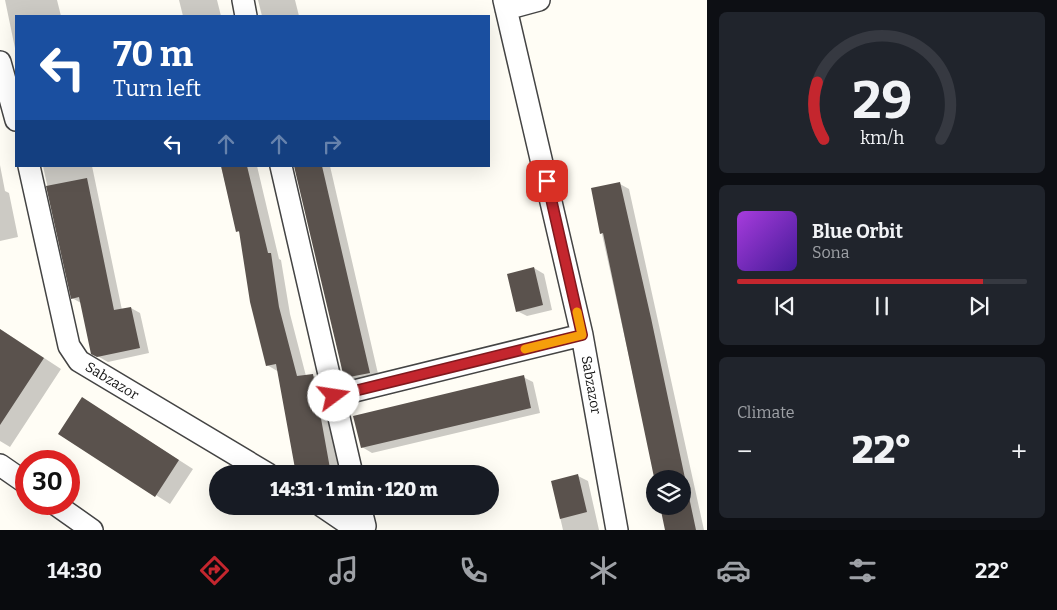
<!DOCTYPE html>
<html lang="en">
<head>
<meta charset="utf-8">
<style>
  body { margin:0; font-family:Bitter,serif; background:#20242c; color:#f1f3f6; height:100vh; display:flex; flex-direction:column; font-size:19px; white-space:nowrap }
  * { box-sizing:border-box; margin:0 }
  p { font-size:16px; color:#9ea1a6 }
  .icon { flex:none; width:28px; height:28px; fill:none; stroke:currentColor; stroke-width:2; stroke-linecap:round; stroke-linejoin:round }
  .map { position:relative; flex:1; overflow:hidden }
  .panel { display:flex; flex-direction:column; gap:12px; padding:12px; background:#0d0f14; width:350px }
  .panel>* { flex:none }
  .guide { position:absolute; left:15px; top:15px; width:475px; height:152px; border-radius:0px; box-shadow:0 5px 20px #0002; background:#1a4fa0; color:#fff; overflow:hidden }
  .tools { position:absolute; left:646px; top:470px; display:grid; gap:10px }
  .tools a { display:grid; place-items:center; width:45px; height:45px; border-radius:50%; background:#171b24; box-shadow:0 5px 20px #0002; font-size:25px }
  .speed { position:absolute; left:15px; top:450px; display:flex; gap:10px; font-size:25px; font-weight:700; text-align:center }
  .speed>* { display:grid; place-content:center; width:65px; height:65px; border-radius:50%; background:#171b24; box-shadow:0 5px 20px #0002; line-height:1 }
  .speed .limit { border:8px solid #d22; background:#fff; color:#111 }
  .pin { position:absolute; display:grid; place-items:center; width:42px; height:42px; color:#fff; margin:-21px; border-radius:10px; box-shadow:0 2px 8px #0006 }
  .me { position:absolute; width:55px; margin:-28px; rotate:76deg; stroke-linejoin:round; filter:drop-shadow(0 0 4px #0008) }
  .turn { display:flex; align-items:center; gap:18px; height:105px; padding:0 15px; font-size:22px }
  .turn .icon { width:65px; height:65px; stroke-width:2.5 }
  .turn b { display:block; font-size:35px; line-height:42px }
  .lanes { display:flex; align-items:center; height:48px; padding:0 15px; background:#0003; justify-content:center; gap:25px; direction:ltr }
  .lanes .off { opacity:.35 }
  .big { font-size:38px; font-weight:800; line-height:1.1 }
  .panel .widget { flex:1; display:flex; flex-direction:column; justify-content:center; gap:8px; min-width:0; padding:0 18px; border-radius:8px; background:#20242c }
  .panel .dial { align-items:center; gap:0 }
  .dial svg { height:130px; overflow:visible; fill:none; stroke:#363941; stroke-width:7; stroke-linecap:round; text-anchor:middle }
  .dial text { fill:#f1f3f6; stroke:none }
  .song { display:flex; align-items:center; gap:15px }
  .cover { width:60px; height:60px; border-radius:8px; background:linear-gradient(135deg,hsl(280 70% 55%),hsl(260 70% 35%)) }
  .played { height:5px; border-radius:2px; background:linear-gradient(90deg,#c4262e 85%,#363941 85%) }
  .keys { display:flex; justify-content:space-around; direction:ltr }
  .heat { display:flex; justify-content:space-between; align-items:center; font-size:28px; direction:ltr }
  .trip { position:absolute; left:209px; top:465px; width:290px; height:50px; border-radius:25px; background:#171b24; box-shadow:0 5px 20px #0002; font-weight:800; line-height:50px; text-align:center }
  .tab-bar { display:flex; height:80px; justify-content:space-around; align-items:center; background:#090b0e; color:#9ea1a6 }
  .tab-bar .icon { width:35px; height:35px }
  .tab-bar .current { color:#c4262e }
  .tab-bar b { font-size:22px; color:#f1f3f6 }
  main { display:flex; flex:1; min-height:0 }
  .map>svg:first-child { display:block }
</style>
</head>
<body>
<main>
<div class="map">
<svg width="707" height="530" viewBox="0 0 707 530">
  <rect width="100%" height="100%" fill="#fffdf5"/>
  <path fill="#0003" d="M5 0H57L61 16H16V53Z
    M179 0H217L221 16H183Z
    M258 0H295L299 16H262Z
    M0 165 5 191 9 193 18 237 0 241Z
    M43 166H92L122 310 131 308 140 313 149 353 108 362 92 353 81 303 72 298Z
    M221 166H257L279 259 281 260 290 314 306 376 312 375 323 381 340 474H297L279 372 267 365 241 233 237 231Z
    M295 166H330L379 378 355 383 345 377Z
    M620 184 629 189 704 530H667L682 506V479H656L592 189Z
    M534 268 544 274 552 310 527 316 517 311Z
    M0 329 61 369 10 447 0 441Z
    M523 377 533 382 540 413 372 453 362 447Z
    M96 407 193 469 170 504 60 434Z
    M578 476 588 481 599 530H563L552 482Z"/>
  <path fill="#5a524d" d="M221 166H247L268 253H271L279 307 297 376 313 374 331 474H296L276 364 266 366 250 302 239 231 236 232Z
    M294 166H322L370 373 344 378Z
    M87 178 114 310 131 307 140 348 97 357 91 354 79 297 71 299 46 186Z
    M620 182 651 318 696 530H665L660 506H682V479H655V482L603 233 600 234 591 188Z
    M534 267 543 305 516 312 507 274Z
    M0 329 44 358 0 425Z
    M524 375 531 408 361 448 353 416Z
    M82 397 179 460 155 497 58 434Z
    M578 474 587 512 560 519 551 481Z"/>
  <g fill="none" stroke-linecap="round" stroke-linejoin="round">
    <g stroke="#444" stroke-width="24">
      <path id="street" d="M243 0 246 16
        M504 0 582 335
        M506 9 539 0
        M0 62 16 120
        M29 166 69 346 79 361 268 474
        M281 166 334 396
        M0 465 26 483
        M352 474 334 396 582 335 617 530
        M55 504 92 530
        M322 506 344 521 365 526 360 506"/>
    </g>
    <use href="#street" stroke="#fff" stroke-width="21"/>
  </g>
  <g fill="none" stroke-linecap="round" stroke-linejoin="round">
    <g stroke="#7f191e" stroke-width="12">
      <path id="route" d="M334 396 582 335 547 181"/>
    </g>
    <use href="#route" stroke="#c4262e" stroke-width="9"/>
    <path stroke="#f59e0b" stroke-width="9" d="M525 349 582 335 577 312"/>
  </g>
  <g text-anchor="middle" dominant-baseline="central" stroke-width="5" stroke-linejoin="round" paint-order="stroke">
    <g font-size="14" fill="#111" stroke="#fff">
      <text transform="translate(112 381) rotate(31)">Sabzazor</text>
      <text transform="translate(591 385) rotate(80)">Sabzazor</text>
    </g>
  </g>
</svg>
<div class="tools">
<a><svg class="icon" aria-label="layers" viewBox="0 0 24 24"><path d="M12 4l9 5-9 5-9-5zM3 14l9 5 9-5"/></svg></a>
</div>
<div class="speed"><div class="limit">30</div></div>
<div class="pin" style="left:547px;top:181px;background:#d93025"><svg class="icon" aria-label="arrive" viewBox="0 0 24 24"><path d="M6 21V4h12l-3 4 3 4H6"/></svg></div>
<svg class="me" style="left:334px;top:396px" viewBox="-20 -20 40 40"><circle r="19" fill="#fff"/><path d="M0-13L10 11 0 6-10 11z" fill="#c4262e"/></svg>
<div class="trip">14:31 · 1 min · 120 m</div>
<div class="guide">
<div class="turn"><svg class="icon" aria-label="left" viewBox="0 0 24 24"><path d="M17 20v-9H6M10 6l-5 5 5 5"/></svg><div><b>70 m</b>Turn left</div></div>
<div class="lanes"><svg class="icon" aria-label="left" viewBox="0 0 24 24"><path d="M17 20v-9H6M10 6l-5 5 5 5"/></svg><svg class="icon off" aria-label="ahead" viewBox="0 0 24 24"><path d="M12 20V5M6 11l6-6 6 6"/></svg><svg class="icon off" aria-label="ahead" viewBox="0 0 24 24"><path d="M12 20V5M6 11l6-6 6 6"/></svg><svg class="icon off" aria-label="right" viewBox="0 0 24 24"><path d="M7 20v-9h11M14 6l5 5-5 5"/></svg></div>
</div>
</div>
<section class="panel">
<div class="widget dial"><svg viewBox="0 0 100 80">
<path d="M14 69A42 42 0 1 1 86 69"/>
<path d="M14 69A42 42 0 0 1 10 34" stroke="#c4262e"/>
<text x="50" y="56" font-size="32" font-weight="700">29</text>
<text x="50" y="72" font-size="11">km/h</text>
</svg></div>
<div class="widget">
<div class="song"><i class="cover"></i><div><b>Blue Orbit</b><p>Sona</p></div></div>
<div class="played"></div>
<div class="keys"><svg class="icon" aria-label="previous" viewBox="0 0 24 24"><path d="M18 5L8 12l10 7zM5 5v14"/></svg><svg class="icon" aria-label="pause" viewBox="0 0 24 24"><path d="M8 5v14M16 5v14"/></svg><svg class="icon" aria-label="next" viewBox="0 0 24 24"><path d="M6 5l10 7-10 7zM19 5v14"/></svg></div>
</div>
<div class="widget"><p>Climate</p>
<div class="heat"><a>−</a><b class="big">22°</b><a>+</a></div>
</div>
</section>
</main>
<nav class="tab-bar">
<b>14:30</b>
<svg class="icon current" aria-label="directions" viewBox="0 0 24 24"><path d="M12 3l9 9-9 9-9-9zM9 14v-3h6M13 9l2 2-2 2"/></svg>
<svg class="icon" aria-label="music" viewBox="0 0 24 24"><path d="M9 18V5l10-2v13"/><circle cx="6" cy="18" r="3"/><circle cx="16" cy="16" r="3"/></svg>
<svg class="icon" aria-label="phone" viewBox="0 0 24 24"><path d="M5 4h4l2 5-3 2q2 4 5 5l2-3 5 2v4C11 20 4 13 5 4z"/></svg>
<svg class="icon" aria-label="climate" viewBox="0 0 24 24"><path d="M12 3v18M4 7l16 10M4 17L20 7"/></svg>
<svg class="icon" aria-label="car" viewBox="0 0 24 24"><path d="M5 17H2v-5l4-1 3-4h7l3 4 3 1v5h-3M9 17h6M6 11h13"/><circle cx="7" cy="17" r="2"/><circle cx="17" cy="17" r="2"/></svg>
<svg class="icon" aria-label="filters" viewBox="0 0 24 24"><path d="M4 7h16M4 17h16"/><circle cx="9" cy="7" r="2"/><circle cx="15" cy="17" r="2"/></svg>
<b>22°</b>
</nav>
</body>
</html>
